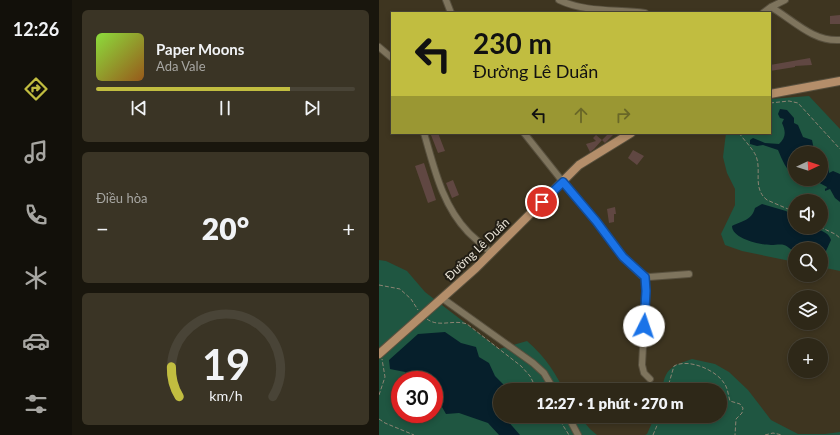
<!DOCTYPE html>
<html lang="vi">
<head>
<meta charset="utf-8">
<style>
  body { margin:0; font-family:Lato,sans-serif; background:#3a3425; color:#f1f3f6; height:100vh; display:flex; flex-direction:column; font-size:15px; white-space:nowrap }
  * { box-sizing:border-box; margin:0 }
  p { font-size:13px; color:#a7a6a2 }
  .icon { flex:none; width:22px; height:22px; fill:none; stroke:currentColor; stroke-width:2; stroke-linecap:round; stroke-linejoin:round }
  .map { position:relative; flex:1; overflow:hidden }
  .panel { display:flex; flex-direction:column; gap:10px; padding:10px; background:#19160d; width:307px }
  .panel>* { flex:none }
  .top-card { position:absolute; left:12px; top:12px; width:380px; height:122px; border-radius:0px; box-shadow:0 2px 6px #0003,0 0 0 1px #494437; background:#c1bd40; color:#111; overflow:hidden }
  .needle { width:26px; rotate:86deg }
  .controls { position:absolute; left:409px; top:146px; display:grid; gap:8px }
  .controls a { display:grid; place-items:center; width:40px; height:40px; border-radius:50%; background:#2e2818; box-shadow:0 2px 6px #0003,0 0 0 1px #494437; font-size:20px }
  .speed { position:absolute; left:12px; top:371px; display:flex; gap:8px; font-size:20px; font-weight:700; text-align:center }
  .speed>* { display:grid; place-content:center; width:52px; height:52px; border-radius:50%; background:#2e2818; box-shadow:0 2px 6px #0003,0 0 0 1px #494437; line-height:1 }
  .speed .limit { border:6px solid #d22; background:#fff; color:#111 }
  .pin { position:absolute; display:grid; place-items:center; width:34px; height:34px; color:#fff; margin:-17px; border:2px solid #fff; border-radius:50%; box-shadow:0 1px 4px #0007 }
  .me { position:absolute; width:44px; margin:-22px; rotate:4deg; stroke-linejoin:round; filter:drop-shadow(0 0 3px #0008) }
  .turn { display:flex; align-items:center; gap:14px; height:84px; padding:0 16px; font-size:18px }
  .turn .icon { width:52px; height:52px; stroke-width:2.5 }
  .turn b { display:block; font-size:28px; line-height:34px }
  .lanes { display:flex; align-items:center; height:38px; padding:0 16px; background:#0003; justify-content:center; gap:20px; direction:ltr }
  .lanes .off { opacity:.35 }
  .big { font-size:30px; font-weight:800; line-height:1.1 }
  .panel .tile { flex:1; display:flex; flex-direction:column; justify-content:center; gap:6px; min-width:0; padding:0 14px; border-radius:6px; background:#3a3425 }
  .panel .dial { align-items:center; gap:0 }
  .dial svg { height:104px; overflow:visible; fill:none; stroke:#494437; stroke-width:7; stroke-linecap:round; text-anchor:middle }
  .dial text { fill:#f1f3f6; stroke:none }
  .song { display:flex; align-items:center; gap:12px }
  .cover { width:48px; height:48px; border-radius:6px; background:linear-gradient(135deg,hsl(90 70% 55%),hsl(30 70% 35%)) }
  .played { height:4px; border-radius:2px; background:linear-gradient(90deg,#c1bd40 75%,#494437 75%) }
  .keys { display:flex; justify-content:space-around; direction:ltr }
  .heat { display:flex; justify-content:space-between; align-items:center; font-size:22px; direction:ltr }
  .trip { position:absolute; left:114px; top:383px; width:234px; height:40px; border-radius:20px; background:#2e2818; box-shadow:0 2px 6px #0003,0 0 0 1px #494437; font-weight:800; line-height:40px; text-align:center }
  main { display:flex; flex:1; min-height:0 }
  .tabs { display:flex; flex-direction:column; width:72px; justify-content:space-around; align-items:center; background:#12100a; color:#a7a6a2 }
  .tabs .icon { width:28px; height:28px }
  .tabs .selected { color:#c1bd40 }
  .tabs b { font-size:18px; color:#f1f3f6 }
  .map>svg:first-child { display:block }
</style>
</head>
<body>
<main>
<nav class="tabs">
<b>12:26</b>
<svg class="icon selected" aria-label="directions" viewBox="0 0 24 24"><path d="M12 3l9 9-9 9-9-9zM9 14v-3h6M13 9l2 2-2 2"/></svg>
<svg class="icon" aria-label="music" viewBox="0 0 24 24"><path d="M9 18V5l10-2v13"/><circle cx="6" cy="18" r="3"/><circle cx="16" cy="16" r="3"/></svg>
<svg class="icon" aria-label="phone" viewBox="0 0 24 24"><path d="M5 4h4l2 5-3 2q2 4 5 5l2-3 5 2v4C11 20 4 13 5 4z"/></svg>
<svg class="icon" aria-label="climate" viewBox="0 0 24 24"><path d="M12 3v18M4 7l16 10M4 17L20 7"/></svg>
<svg class="icon" aria-label="car" viewBox="0 0 24 24"><path d="M5 17H2v-5l4-1 3-4h7l3 4 3 1v5h-3M9 17h6M6 11h13"/><circle cx="7" cy="17" r="2"/><circle cx="17" cy="17" r="2"/></svg>
<svg class="icon" aria-label="filters" viewBox="0 0 24 24"><path d="M4 7h16M4 17h16"/><circle cx="9" cy="7" r="2"/><circle cx="15" cy="17" r="2"/></svg>
</nav>
<section class="panel">
<div class="tile">
<div class="song"><i class="cover"></i><div><b>Paper Moons</b><p>Ada Vale</p></div></div>
<div class="played"></div>
<div class="keys"><svg class="icon" aria-label="previous" viewBox="0 0 24 24"><path d="M18 5L8 12l10 7zM5 5v14"/></svg><svg class="icon" aria-label="pause" viewBox="0 0 24 24"><path d="M8 5v14M16 5v14"/></svg><svg class="icon" aria-label="next" viewBox="0 0 24 24"><path d="M6 5l10 7-10 7zM19 5v14"/></svg></div>
</div>
<div class="tile"><p>Điều hòa</p>
<div class="heat"><a>−</a><b class="big">20°</b><a>+</a></div>
</div>
<div class="tile dial"><svg viewBox="0 0 100 80">
<path d="M14 69A42 42 0 1 1 86 69"/>
<path d="M14 69A42 42 0 0 1 8 46" stroke="#c1bd40"/>
<text x="50" y="56" font-size="32" font-weight="700">19</text>
<text x="50" y="72" font-size="11">km/h</text>
</svg></div>
</section>
<div class="map">
<svg width="461" height="435" viewBox="0 0 461 435">
  <rect width="100%" height="100%" fill="#3e3520"/>
  <path fill="#1f5641" fill-rule="evenodd" d="M430 96 461 129V271L442 267V249H416V262L363 251 346 245 342 234 356 205V189L348 173 344 157 347 133H391V99ZM416 153H442V179H416ZM416 201H442V227H416Z
    M0 260 7 261 28 271 46 292 120 349 148 341C166 357 174 369 185 390H121V416H200L211 429 218 435H0ZM21 380H55V414H21Z
    M313 359 336 364 350 372 369 390 392 420 419 434H446L461 432V435H266L268 434 276 416H341V390H283C286 368 293 366 313 359Z"/>
  <path fill="#061f2b" d="M401 109 408 110 415 118V123L419 125 424 137 433 140 435 150H440L444 153 447 161 444 166H448L450 168V173L454 171 461 174V202L456 198 451 189 446 191V188L447 189 448 187 433 179H442V153H416V175C407 171 403 159 399 150L384 145 378 146 371 144V140L374 138 386 143 400 144C407 137 407 132 403 123L405 119 401 118 399 114Z
    M383 204 407 211 416 217V227C427 227 449 228 452 240L447 251 442 256V249H416V252C412 250 409 246 405 245 402 244 396 245 392 245 382 245 353 239 353 226 363 221 373 220 376 208Z
    M66 332 82 343 97 347 100 357 110 363 116 376 128 388V390H121V416H127V419L141 435H120L109 423 80 413 67 414 55 393V380H32L26 372 11 369 10 360 39 334Z"/>
  <path fill="#604742" d="M461 15V24H451V16Z
    M431 58 433 65 416 66V67L391 71V65Z
    M59 133 66 151 59 153 52 135Z
    M230 133H232L234 135 226 143 223 140 215 149 211 152 207 144 217 141 214 138 217 135 223 140Z
    M254 150 265 156 258 165 249 158Z
    M45 163 57 200 49 203 36 166Z
    M74 180 80 195 73 198 67 183Z
    M236 207 237 214H235V222L230 223 228 209Z"/>
  <g fill="none" stroke-linecap="round" stroke-linejoin="round">
    <g stroke="#58503e" stroke-width="8">
      <path id="minor" d="M67 0 72 13
        M180 0C207 13 238 9 266 13
        M392 7C414 20 434 42 461 40
        M384 13 392 7 406 0
        M0 47 13 58
        M45 133C55 167 63 205 89 232 96 239 105 246 112 253
        M145 133 184 182 217 221 244 257 262 275 270 277 310 274
        M266 277 267 291 263 365 265 373 271 379
        M63 298 154 363 165 373 175 390
        M189 416 199 435"/>
    </g>
    <g stroke="#58503e" stroke-width="10">
      <path id="major" d="M391 94 461 81
        M0 354 97 268 200 165 252 133"/>
    </g>
    <path stroke="#8c8473" stroke-width="1" stroke-dasharray="4 2" stroke-linecap="butt" d="M391 103 410 101 419 103 461 149
      M360 133C365 140 374 149 377 156 383 171 373 188 388 200L416 212
      M441 227 456 234 461 238
      M0 285 21 289 32 299 39 310
      M48 319C60 328 74 319 88 324L142 366 151 376 158 390
      M288 390 295 366C309 358 337 370 345 383 349 388 349 395 351 401L361 404 364 408 363 413 357 419 356 435
      M0 395 6 377 3 359
      M178 416 190 435
      M0 419 6 423 35 435
      M274 435 282 416
      M386 435 394 433 403 435"/>
    <use href="#minor" stroke="#7e745d" stroke-width="6"/>
    <use href="#major" stroke="#b48e6a" stroke-width="8"/>
  </g>
  <g fill="none" stroke-linecap="round" stroke-linejoin="round">
    <g stroke="#114b97" stroke-width="10">
      <path id="route" d="M163 202 184 182 217 221 244 257 266 277 267 291 265 326"/>
    </g>
    <use href="#route" stroke="#1a73e8" stroke-width="7"/>
  </g>
  <g text-anchor="middle" dominant-baseline="central" stroke-width="4" stroke-linejoin="round" paint-order="stroke">
    <g font-size="12" fill="#e9e3d6" stroke="#211d14">
      <text transform="translate(98 249) rotate(-44)">Đường Lê Duẩn</text>
    </g>
  </g>
</svg>
<div class="controls">
<a><svg class="needle" viewBox="-14 -14 28 28"><path d="M0-13l5 13h-10z" fill="#e53935"/><path d="M0 13l5-13h-10z" fill="#a7a6a2"/></svg></a>
<a><svg class="icon" aria-label="sound" viewBox="0 0 24 24"><path d="M4 9h4l5-4v14l-5-4H4zM17 9q2 3 0 6"/></svg></a>
<a><svg class="icon" aria-label="search" viewBox="0 0 24 24"><circle cx="10" cy="10" r="6"/><path d="M15 15l6 6"/></svg></a>
<a><svg class="icon" aria-label="layers" viewBox="0 0 24 24"><path d="M12 4l9 5-9 5-9-5zM3 14l9 5 9-5"/></svg></a>
<a>+</a>
</div>
<div class="speed"><div class="limit">30</div></div>
<div class="pin" style="left:163px;top:202px;background:#d93025"><svg class="icon" aria-label="arrive" viewBox="0 0 24 24"><path d="M6 21V4h12l-3 4 3 4H6"/></svg></div>
<svg class="me" style="left:265px;top:326px" viewBox="-20 -20 40 40"><circle r="19" fill="#fff"/><path d="M0-13L10 11 0 6-10 11z" fill="#1a73e8"/></svg>
<div class="trip">12:27 · 1 phút · 270 m</div>
<div class="top-card">
<div class="turn"><svg class="icon" aria-label="left" viewBox="0 0 24 24"><path d="M17 20v-9H6M10 6l-5 5 5 5"/></svg><div><b>230 m</b>Đường Lê Duẩn</div></div>
<div class="lanes"><svg class="icon" aria-label="left" viewBox="0 0 24 24"><path d="M17 20v-9H6M10 6l-5 5 5 5"/></svg><svg class="icon off" aria-label="ahead" viewBox="0 0 24 24"><path d="M12 20V5M6 11l6-6 6 6"/></svg><svg class="icon off" aria-label="right" viewBox="0 0 24 24"><path d="M7 20v-9h11M14 6l5 5-5 5"/></svg></div>
</div>
</div>
</main>
</body>
</html>
